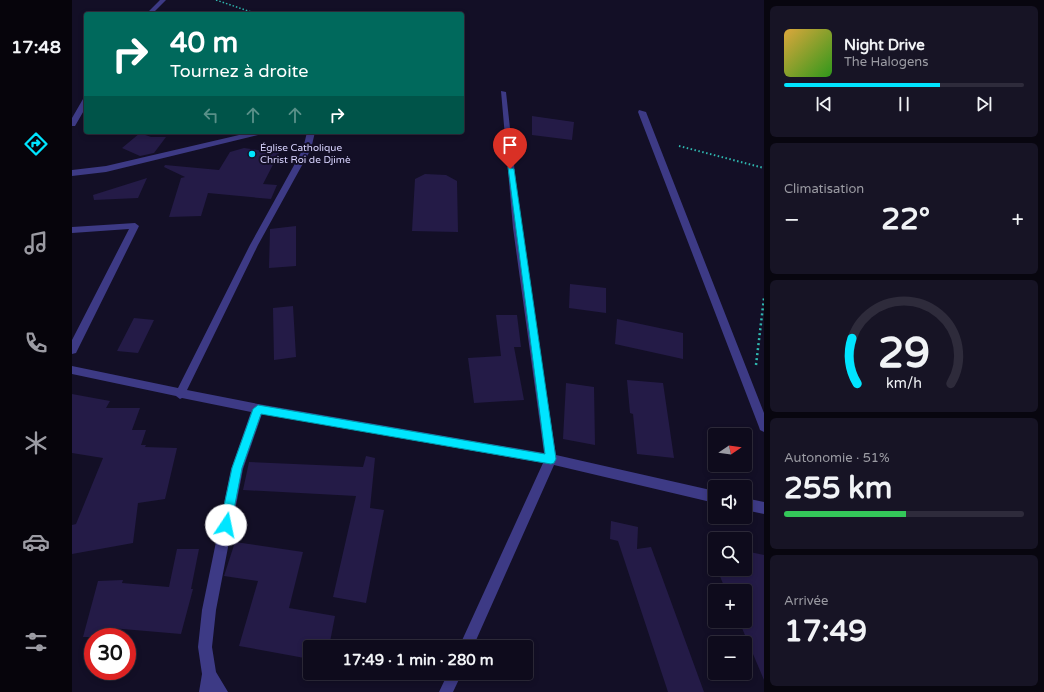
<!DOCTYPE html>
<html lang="fr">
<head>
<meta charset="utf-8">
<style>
  body { margin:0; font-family:"Varela Round",sans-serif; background:#171425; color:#f1f3f6; height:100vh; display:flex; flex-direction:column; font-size:15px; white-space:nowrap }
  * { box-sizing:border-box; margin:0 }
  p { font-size:13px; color:#9b9ba3 }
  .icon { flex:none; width:22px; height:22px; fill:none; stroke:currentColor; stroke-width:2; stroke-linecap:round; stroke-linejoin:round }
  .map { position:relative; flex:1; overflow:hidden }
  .panel { display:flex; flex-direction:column; gap:6px; padding:6px; background:#08060f; width:280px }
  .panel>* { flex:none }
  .banner { position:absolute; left:12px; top:12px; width:380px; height:122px; border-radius:4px; box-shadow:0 2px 6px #0003,0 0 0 1px #2e2b3b; background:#00695c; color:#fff; overflow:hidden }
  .needle { width:26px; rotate:77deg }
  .tools { position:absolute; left:636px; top:428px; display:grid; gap:8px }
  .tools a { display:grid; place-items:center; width:44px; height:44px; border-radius:4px; background:#0e0b1c; box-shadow:0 2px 6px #0003,0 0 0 1px #2e2b3b; font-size:20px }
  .speed { position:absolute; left:12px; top:628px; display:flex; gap:8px; font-size:20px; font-weight:700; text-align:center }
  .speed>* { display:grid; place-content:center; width:52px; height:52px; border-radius:50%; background:#0e0b1c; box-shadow:0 2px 6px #0003,0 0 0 1px #2e2b3b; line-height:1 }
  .speed .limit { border:6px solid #d22; background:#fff; color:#111 }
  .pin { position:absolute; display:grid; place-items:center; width:34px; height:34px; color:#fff; margin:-41px -17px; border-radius:50% 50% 50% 0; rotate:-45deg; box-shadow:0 0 4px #0007 }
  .pin .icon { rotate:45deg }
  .me { position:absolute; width:44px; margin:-22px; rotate:11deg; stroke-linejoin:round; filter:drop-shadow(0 0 3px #0008) }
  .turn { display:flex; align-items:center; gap:14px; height:84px; padding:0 20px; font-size:18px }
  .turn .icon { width:52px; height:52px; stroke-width:2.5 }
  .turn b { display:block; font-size:28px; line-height:34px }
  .lanes { display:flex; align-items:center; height:38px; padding:0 20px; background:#0003; justify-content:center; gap:20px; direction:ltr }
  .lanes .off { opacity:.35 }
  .big { font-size:30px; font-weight:700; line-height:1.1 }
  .panel .tile { flex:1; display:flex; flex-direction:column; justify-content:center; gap:6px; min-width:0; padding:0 14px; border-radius:6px; background:#171425 }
  .panel .dial { align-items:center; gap:0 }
  .dial svg { height:104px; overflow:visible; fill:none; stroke:#2e2b3b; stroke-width:7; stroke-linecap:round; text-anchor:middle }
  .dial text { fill:#f1f3f6; stroke:none }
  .song { display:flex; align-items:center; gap:12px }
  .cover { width:48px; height:48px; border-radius:6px; background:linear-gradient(135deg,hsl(40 70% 55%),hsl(110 70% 35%)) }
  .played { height:4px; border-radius:2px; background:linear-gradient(90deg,#00e5ff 65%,#2e2b3b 65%) }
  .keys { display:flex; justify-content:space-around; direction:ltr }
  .heat { display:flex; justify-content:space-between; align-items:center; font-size:22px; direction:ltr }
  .charge { height:6px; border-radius:3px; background:linear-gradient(90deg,#34c759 51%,#2e2b3b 0) }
  .trip { position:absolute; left:231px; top:640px; width:230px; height:40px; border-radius:4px; background:#0e0b1c; box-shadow:0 2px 6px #0003,0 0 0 1px #2e2b3b; font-weight:700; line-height:40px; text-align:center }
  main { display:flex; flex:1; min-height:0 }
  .tabs { display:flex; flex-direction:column; width:72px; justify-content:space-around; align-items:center; background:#06040b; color:#9b9ba3 }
  .tabs .icon { width:28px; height:28px }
  .tabs .on { color:#00e5ff }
  .tabs b { font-size:18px; color:#f1f3f6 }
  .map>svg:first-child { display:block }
</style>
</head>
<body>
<main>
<nav class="tabs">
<b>17:48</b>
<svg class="icon on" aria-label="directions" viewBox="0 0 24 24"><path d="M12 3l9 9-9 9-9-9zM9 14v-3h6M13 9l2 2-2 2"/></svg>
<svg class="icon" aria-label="music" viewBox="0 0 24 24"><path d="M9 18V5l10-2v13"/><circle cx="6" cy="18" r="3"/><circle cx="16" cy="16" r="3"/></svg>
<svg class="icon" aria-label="phone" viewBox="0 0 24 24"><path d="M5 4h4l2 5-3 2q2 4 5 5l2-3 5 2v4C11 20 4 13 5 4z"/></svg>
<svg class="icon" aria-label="climate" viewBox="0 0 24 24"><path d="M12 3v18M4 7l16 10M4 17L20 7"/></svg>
<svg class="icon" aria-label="car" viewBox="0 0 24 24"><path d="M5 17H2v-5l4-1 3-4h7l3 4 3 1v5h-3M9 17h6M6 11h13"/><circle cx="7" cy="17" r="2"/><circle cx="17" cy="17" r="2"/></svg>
<svg class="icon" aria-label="filters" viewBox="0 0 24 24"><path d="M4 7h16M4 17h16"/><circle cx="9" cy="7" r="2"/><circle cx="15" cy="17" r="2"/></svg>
</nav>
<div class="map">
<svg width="692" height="692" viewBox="0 0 692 692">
  <rect width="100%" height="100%" fill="#130f26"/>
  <path fill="#241b47" d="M460 116 502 122 500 140 460 135Z
    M68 133 79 137H94L82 153 68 156 50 148Z
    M172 148 207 153 191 184 205 185 199 199 136 193 129 216 97 217 109 178 113 177 92 167 93 165 147 170 158 152Z
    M353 174 374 175 385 181 386 232 340 231 343 179Z
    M75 178 66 198 22 200 21 195Z
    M224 226V266L197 268 198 229Z
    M498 284 534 288V313L497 308Z
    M221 306 224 357 202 360 201 308Z
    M424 315H445L449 347H442L452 400 402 403 396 358 429 356Z
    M62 318 82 320 66 353 45 351Z
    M545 319 611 333V359L543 344Z
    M555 380 591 383 602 458 565 454 561 414 558 413Z
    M494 383 522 387 523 445 491 439Z
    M0 394 38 401 34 408H68L60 430H74L69 445H74L73 447 105 448 93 499 66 503 61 543 0 554V525L4 524 31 458 0 453Z
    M294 456 303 458 298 508 312 510 294 603 261 597 284 496 171 490 177 462 291 467Z
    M539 521 566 527 565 549 579 547 632 692H596L546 541 538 539Z
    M163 542 231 552 217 608 263 616 257 647H238V659L167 646 186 581 152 576Z
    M105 549H127L119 589H121L109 634 39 628 37 637H11L26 581 51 580 50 583 97 587Z
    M673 551 692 555V680L667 621H673V591H654L645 569H673Z"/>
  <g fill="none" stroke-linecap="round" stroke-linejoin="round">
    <path stroke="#2fb8b0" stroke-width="1.5" stroke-dasharray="1.5 2" stroke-linecap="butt" d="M144 0 185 14"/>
    <path stroke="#2fb8b0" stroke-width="2" stroke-dasharray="1.5 2.5" stroke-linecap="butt" d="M607 146 692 168"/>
    <path stroke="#2fb8b0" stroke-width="2.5" stroke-dasharray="2 3" stroke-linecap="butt" d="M684 365 692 298"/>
    <path fill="#3d3a85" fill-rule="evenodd" d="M88 0H94L80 14H74Z
      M429 91 434 92 449 228 484 455 643 491V503L482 465 401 647H387L471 463 190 414 171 469 144 610 140 647 144 672 156 692H127L130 674 126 647 130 610 159 469 179 412 110 398 108 399 104 396 0 374V366L106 388 178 245 231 149 235 132H243L239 149 186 245 115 390 186 404 472 453 441 228Z
      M11 99H14V107L3 126H0V118Z
      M567 110 574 112 692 413V432L688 430 687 427 566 112Z
      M180 132H194L190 134 34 172 0 176V170L34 166Z
      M63 223 67 226 4 353 0 354V340L57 229 0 233V227Z
      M673 498 692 502V514L673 510Z
      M376 673H390L381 692H367Z"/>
  </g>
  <path fill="#00e5ff" stroke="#0095a6" d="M436 167 442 169 484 459 482 463 479 464 189 414 170 468 159 525 158 529 154 531 150 529 148 525 160 468 181 409 186 405 473 454Z"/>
  <circle fill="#00e5ff" stroke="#130f26" stroke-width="1.5" cx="180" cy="154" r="4"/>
  <g text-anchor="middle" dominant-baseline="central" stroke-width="4" stroke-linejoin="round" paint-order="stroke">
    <g font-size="10" fill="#d9d4ff" stroke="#130f26" text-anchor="start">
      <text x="188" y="148">Église Catholique<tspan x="188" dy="12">Christ Roi de Djimè</tspan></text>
    </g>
  </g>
</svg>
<div class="tools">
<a><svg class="needle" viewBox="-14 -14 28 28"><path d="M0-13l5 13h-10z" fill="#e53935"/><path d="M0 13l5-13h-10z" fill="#9b9ba3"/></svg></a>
<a><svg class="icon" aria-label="sound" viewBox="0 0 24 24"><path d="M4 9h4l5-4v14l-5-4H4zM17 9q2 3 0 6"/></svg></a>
<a><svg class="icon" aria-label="search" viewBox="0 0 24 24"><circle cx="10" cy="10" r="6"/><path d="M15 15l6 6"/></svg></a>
<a>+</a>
<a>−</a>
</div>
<div class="speed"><div class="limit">30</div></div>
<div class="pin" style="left:438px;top:169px;background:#d93025"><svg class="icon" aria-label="arrive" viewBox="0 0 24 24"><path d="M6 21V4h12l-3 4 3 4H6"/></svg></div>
<svg class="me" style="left:154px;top:525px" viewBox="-20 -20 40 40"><circle r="19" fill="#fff"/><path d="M0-13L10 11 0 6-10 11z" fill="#00e5ff"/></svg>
<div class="trip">17:49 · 1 min · 280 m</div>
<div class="banner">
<div class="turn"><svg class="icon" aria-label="right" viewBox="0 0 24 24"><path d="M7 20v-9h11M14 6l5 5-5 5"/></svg><div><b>40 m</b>Tournez à droite</div></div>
<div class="lanes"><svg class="icon off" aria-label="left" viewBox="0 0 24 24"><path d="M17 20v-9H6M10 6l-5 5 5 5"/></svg><svg class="icon off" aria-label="ahead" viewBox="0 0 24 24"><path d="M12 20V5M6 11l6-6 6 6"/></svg><svg class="icon off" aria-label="ahead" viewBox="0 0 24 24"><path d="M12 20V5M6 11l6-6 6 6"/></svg><svg class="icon" aria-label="right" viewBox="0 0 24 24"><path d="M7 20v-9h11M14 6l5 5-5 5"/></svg></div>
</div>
</div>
<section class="panel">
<div class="tile">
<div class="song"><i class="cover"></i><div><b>Night Drive</b><p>The Halogens</p></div></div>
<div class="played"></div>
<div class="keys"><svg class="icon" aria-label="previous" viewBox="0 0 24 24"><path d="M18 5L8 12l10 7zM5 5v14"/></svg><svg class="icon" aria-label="pause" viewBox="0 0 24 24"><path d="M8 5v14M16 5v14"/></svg><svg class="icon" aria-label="next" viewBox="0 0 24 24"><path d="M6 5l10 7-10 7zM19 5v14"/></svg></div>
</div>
<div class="tile"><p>Climatisation</p>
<div class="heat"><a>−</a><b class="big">22°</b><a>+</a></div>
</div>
<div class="tile dial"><svg viewBox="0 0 100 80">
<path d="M14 69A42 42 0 1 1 86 69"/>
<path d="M14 69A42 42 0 0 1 10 34" stroke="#00e5ff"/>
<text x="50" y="56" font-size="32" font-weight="700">29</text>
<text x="50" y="72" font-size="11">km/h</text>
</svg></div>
<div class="tile"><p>Autonomie · 51%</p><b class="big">255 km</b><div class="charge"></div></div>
<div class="tile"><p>Arrivée</p><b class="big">17:49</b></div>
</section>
</main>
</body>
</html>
